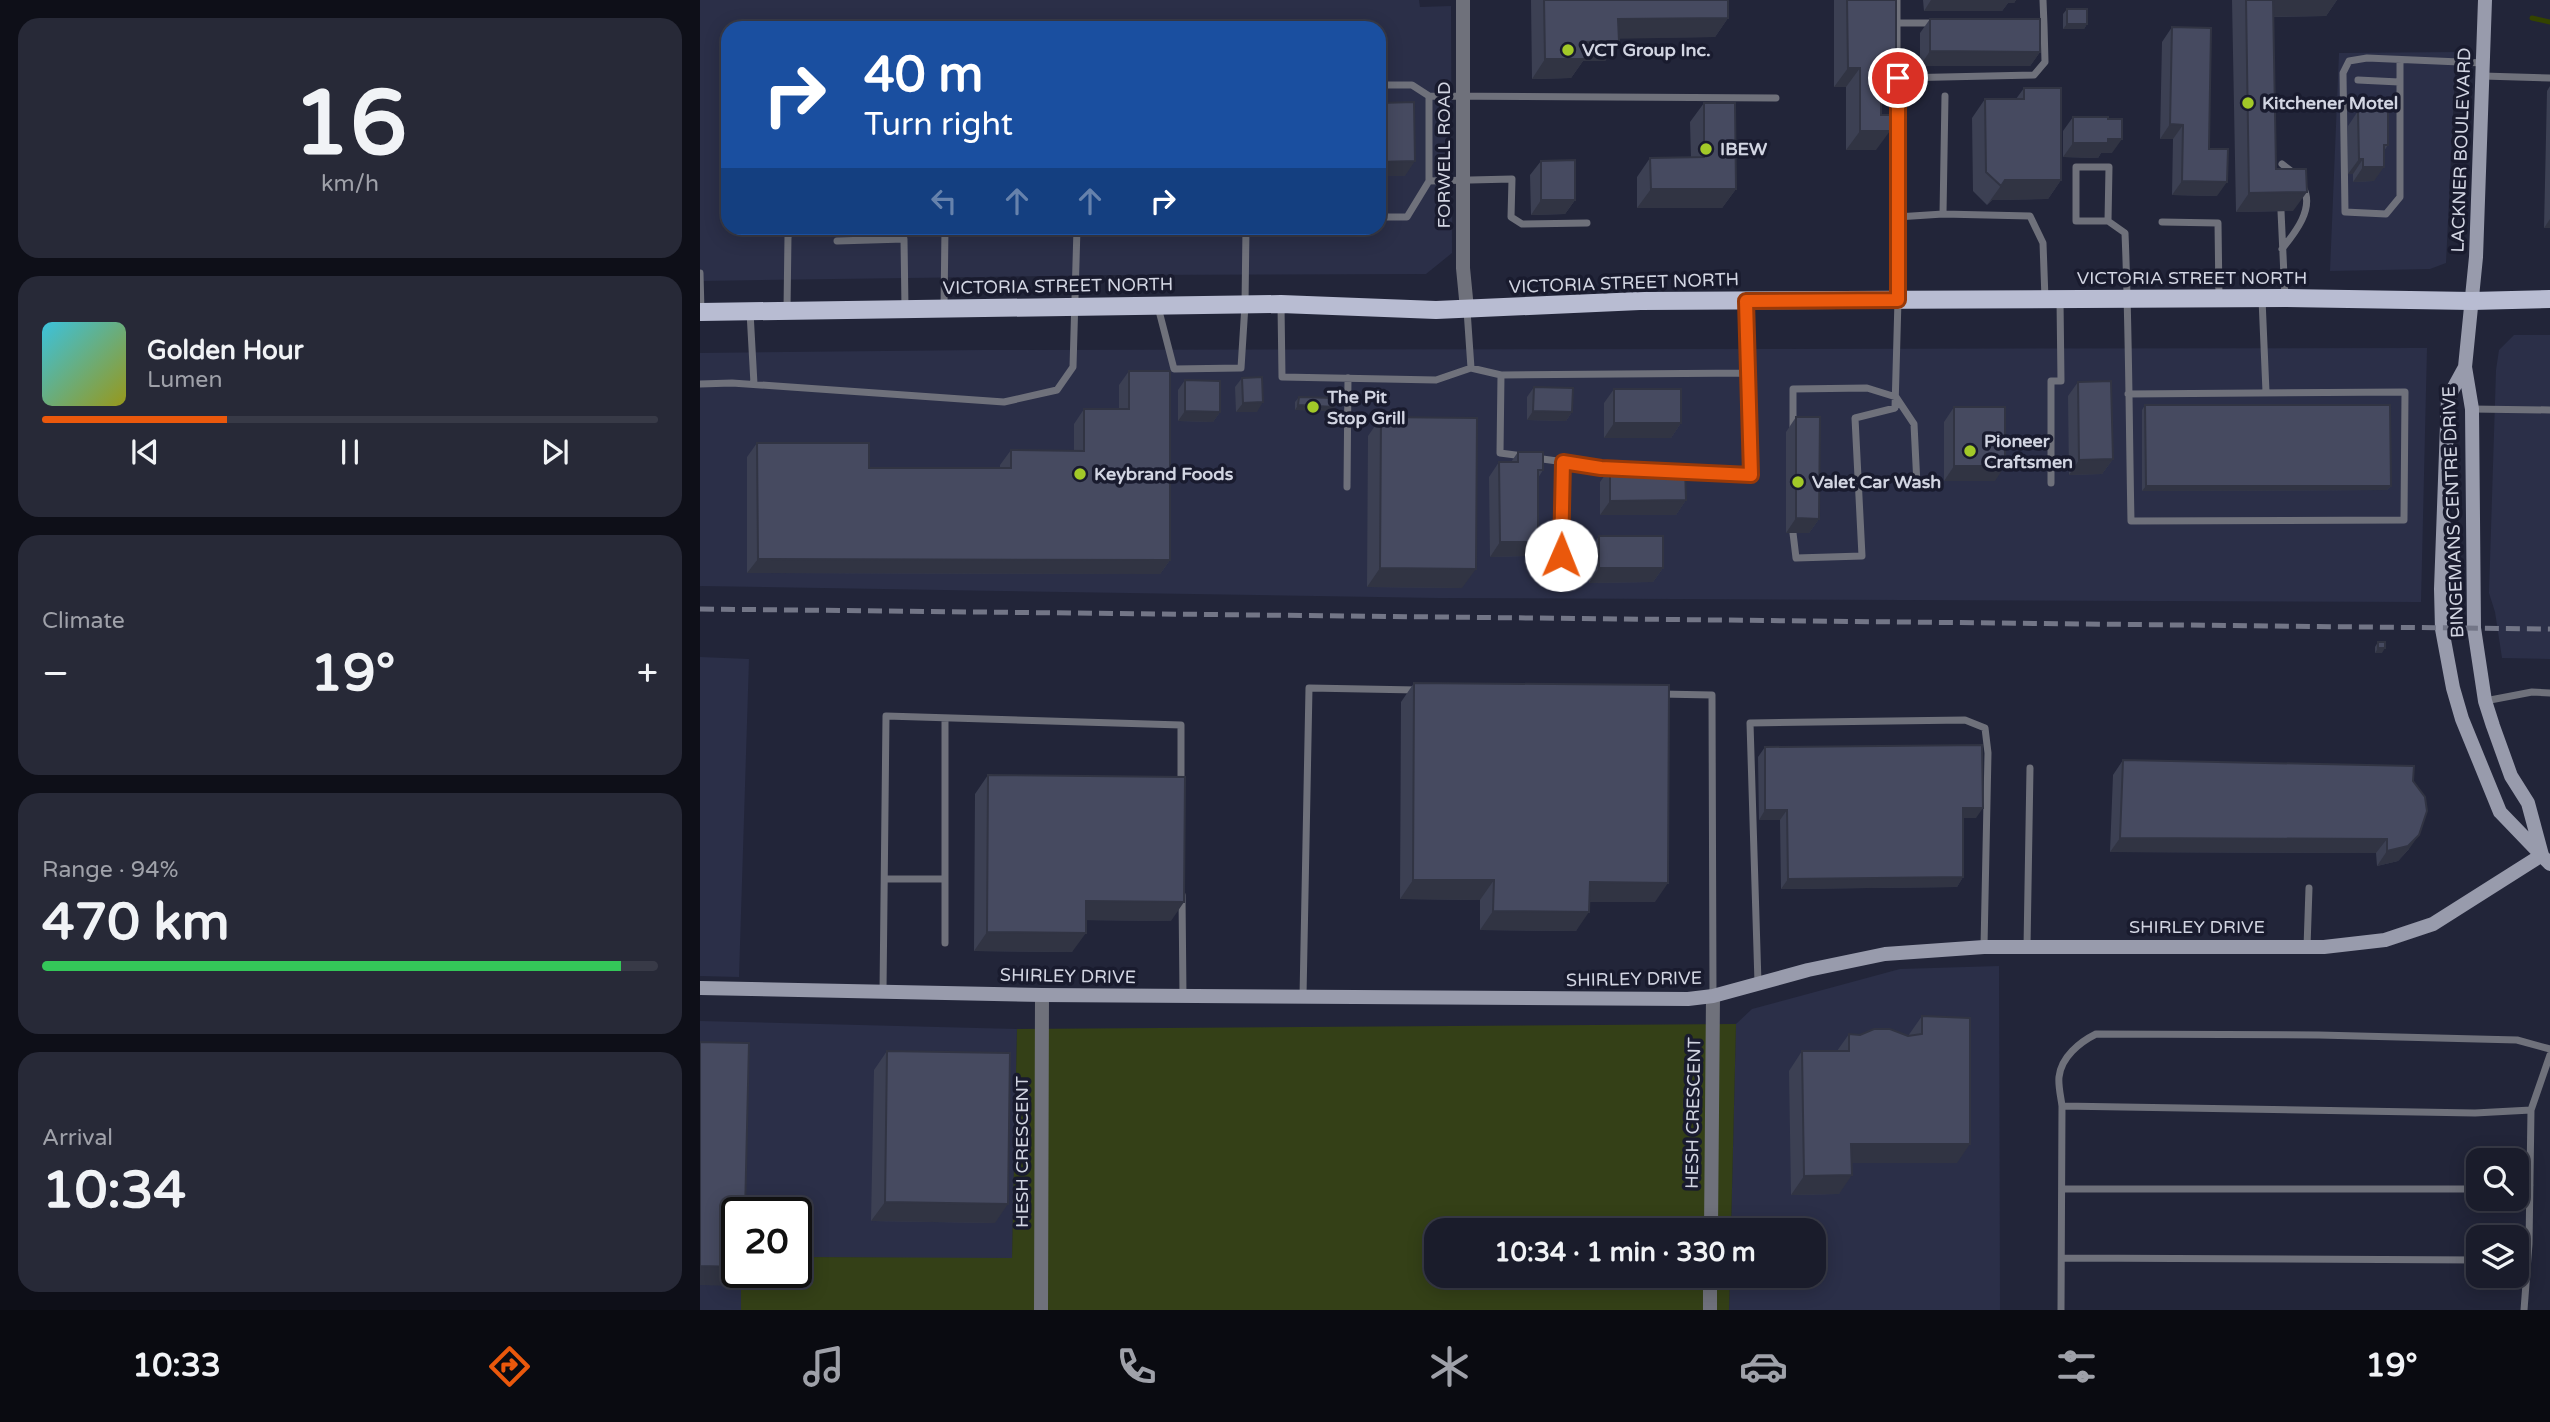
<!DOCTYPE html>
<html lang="en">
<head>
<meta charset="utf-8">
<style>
  body { margin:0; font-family:"Varela Round",sans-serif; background:#272937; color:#f1f3f6; height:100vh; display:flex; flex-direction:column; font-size:26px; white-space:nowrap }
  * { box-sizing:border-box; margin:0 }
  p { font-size:23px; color:#9fa1a9 }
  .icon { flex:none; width:38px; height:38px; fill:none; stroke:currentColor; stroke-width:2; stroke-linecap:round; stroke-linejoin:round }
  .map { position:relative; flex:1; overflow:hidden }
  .details { display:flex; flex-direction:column; gap:18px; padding:18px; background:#0e0f18; width:700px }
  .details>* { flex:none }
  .top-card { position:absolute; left:21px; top:21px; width:665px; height:214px; border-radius:21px; box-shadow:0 4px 18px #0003,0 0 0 2px #383a47; background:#1a4fa0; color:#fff; overflow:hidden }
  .tools { position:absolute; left:1766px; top:1148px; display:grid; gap:14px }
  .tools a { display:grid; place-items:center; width:63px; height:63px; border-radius:14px; background:#1a1c2b; box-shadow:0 4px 18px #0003,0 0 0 2px #383a47; font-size:35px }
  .speed { position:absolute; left:21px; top:1197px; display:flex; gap:14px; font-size:35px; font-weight:700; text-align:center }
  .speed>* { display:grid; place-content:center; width:91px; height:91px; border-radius:50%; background:#1a1c2b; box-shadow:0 4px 18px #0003,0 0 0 2px #383a47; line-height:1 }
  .speed .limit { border:4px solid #111; border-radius:10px; background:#fff; color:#111 }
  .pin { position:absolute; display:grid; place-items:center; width:60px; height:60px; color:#fff; margin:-30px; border:4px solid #fff; border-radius:50%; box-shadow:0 2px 7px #0007 }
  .me { position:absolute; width:77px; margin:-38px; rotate:1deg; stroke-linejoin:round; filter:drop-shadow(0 0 5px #0008) }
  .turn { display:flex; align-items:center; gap:24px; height:147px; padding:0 28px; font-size:32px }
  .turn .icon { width:91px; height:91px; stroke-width:2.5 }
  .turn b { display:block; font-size:49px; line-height:60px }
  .lanes { display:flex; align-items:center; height:66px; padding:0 28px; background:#0003; justify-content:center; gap:35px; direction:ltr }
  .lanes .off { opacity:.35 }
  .big { font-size:52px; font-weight:700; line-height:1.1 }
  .details .tile { flex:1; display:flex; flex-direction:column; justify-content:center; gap:10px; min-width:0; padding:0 24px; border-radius:21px; background:#272937 }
  .details .dial { align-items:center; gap:0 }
  .dial b { font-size:91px; line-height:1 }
  .song { display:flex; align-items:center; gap:21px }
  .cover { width:84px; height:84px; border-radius:10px; background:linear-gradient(135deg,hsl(190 70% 55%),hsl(60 70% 35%)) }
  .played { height:7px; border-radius:4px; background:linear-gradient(90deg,#ea580c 30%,#383a47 30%) }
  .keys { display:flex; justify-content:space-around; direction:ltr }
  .heat { display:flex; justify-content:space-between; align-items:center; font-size:38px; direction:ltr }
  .charge { height:10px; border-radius:5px; background:linear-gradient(90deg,#34c759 94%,#383a47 0) }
  .trip { position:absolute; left:724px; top:1218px; width:402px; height:70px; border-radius:21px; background:#1a1c2b; box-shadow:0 4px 18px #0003,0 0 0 2px #383a47; font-weight:700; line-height:70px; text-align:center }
  .tabs { display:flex; height:112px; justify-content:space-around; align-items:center; background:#0a0b11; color:#9fa1a9 }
  .tabs .icon { width:49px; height:49px }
  .tabs .selected { color:#ea580c }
  .tabs b { font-size:32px; color:#f1f3f6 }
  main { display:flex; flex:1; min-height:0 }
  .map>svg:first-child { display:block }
</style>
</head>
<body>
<main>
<section class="details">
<div class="tile dial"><b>16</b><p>km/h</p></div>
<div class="tile">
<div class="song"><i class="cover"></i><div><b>Golden Hour</b><p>Lumen</p></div></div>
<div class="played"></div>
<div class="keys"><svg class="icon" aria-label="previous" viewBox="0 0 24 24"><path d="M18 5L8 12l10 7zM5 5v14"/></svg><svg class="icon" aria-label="pause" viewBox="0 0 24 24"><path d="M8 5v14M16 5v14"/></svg><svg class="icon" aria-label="next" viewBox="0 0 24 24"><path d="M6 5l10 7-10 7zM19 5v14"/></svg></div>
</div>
<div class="tile"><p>Climate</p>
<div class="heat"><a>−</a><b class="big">19°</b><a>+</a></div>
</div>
<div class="tile"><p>Range · 94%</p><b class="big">470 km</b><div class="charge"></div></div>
<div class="tile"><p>Arrival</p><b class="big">10:34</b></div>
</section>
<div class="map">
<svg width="1850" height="1310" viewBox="0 0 1850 1310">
  <rect width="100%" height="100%" fill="#222539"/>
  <path fill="#2b2f48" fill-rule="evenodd" d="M0 0H719L720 7 751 6 752 253 726 274 415 275 0 281ZM28 28H679V228H28Z
    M1756 52 1746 263 1730 269 1630 271 1639 53Z
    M1814 335H1850V659L1802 658 1795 612 1789 593 1796 370 1799 350Z
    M1727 348 1721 602 738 598 0 586V353L282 350Z
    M0 657 49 659 39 977 0 976Z
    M1299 966 1300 1310H1029L1030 1276H1115V1230H1031L1036 1024 1052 1009 1200 969Z
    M0 1021 317 1029 312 1259 96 1257V1213H37V1272H41V1310H0Z"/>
  <path fill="#344017" d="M1036 1024 1031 1230H737V1276H1030L1029 1310H41V1272H96V1257L312 1258 317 1029Z"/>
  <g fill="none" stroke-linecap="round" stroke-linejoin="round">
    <path stroke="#344300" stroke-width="5" d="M1832 18 1850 22"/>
    <path stroke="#6f717b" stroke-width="7" d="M1197 23H1235
      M1341 25H1344L1343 0
      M1700 61V197L1686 214 1645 212 1643 73 1649 61 1667 58 1783 63
      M1783 76 1850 78
      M1198 78 1334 75 1345 62 1344 25
      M1658 80 1699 82
      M679 85H712L729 96
      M1582 164 1595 174
      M1581 211 1585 298
      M1243 214 1245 96
      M679 217H707L729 181
      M1197 217V0
      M1408 221H1376V167H1409L1408 221 1425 233C1429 329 1429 425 1431 521L1704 520 1705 392 1428 394
      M1462 222 1518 223 1519 298
      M887 223 822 224 811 217 812 179 729 181V96L1076 98
      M137 241 204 239 205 308
      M1582 249C1595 233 1615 208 1603 187
      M0 273 1 311
      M1562 299 1566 392
      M581 305 582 377 736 380 771 368 801 375 1048 373
      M458 307 474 369 541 368 545 305 546 228
      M244 308 245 228
      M87 310 88 236 96 228
      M767 310 771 368
      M50 312 54 384
      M801 375 800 453 823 456
      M0 384 32 383 304 402 357 390 373 367 377 228
      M1772 409 1850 410
      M1093 431V389L1167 388 1196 397 1214 424 1217 485
      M835 458 917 469
      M977 472 1051 475 1046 302
      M1351 483V381H1361L1360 300
      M647 487 648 378
      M1093 533 1096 558 1162 556 1155 418 1195 408 1198 300 1197 217 1243 214 1330 216 1343 243 1345 299
      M861 555 863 462
      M960 694 1012 695 1013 995
      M1785 701 1832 692 1850 693
      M185 879H245
      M482 895 483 996
      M245 943V718
      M1327 947 1330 768
      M1607 947 1609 888
      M1058 983 1050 723 1265 720 1285 728 1288 753 1284 947
      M183 992 186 716 481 725V786
      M603 997 609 688 717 690
      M1362 1106 1775 1113 1831 1110
      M1816 1186 1830 1185
      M1362 1189H1778
      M1362 1258 1778 1260
      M1361 1310 1362 1106C1361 1097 1358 1086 1359 1077 1361 1057 1380 1042 1396 1034L1619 1035 1817 1040 1850 1049
      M1824 1310 1829 1244 1831 1110 1850 1055"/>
    <path stroke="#6f717b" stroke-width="14" d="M763 0V268L767 309
      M1011 1230 1013 996
      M341 1310 342 995
      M1010 1310V1276"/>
    <path stroke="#989bac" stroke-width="14" d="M1785 0 1776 257 1765 367 1772 409 1774 628 1785 701 1793 726 1811 776 1828 803 1842 855
      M1765 367 1748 398 1741 589 1742 629 1753 688 1762 719 1800 812 1850 864
      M0 988 342 995 988 999 1013 996 1108 970 1185 954 1284 947H1624L1685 940 1733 924 1842 855"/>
    <path stroke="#b8bcd2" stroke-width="18" d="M0 312 581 304 736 310 940 301 1585 298 1772 301 1850 299"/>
    <path stroke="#737687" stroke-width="5" stroke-dasharray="14 7" stroke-linecap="butt" d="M0 609 1850 629"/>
  </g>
  <path fill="#3c4053" d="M831 0H1028V18L1015 37 919 38V41L905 61H883L871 78 832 79Z
    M1134 0H1196V68L1183 87H1181L1176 150H1146V87H1134Z
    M1223 0H1316L1314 3H1308L1302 11H1224Z
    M1532 0H1637L1626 16 1573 17 1576 169 1593 211 1536 212Z
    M1367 9 1387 24 1384 29H1363V14Z
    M1230 19 1340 52 1330 66H1220V33Z
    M1472 27 1509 149 1517 196 1472 195 1473 139H1460L1462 42Z
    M1850 86V228H1844L1847 91Z
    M1324 88 1361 180 1348 199 1292 200 1287 205 1273 191 1272 118 1285 99H1316Z
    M1004 103 1036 189 1022 208H937V177L950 158H991L990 122Z
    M1658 111 1688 145 1684 151 1674 181 1653 182V174H1648V126Z
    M1373 117 1412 153H1401L1398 158 1363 157V131Z
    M841 161 875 200 865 214 831 215 830 175Z
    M429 371 470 560 460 574 47 573V457L57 443 169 468H300V465L311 450 374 451V424L384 409H419V385Z
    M542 378 557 412H536L535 387Z
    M485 380 520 412 513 422 478 421V390Z
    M1378 382 1413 459 1402 474 1369 475 1368 396Z
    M834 387 872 412 866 421 827 420V397Z
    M914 389 981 423 971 438H904V403Z
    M599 397 631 411 595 410V402Z
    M1445 405 1691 486 1687 490 1442 491V410Z
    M1254 407 1295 481H1244V422Z
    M681 417 762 588 667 587 668 436Z
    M1096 417 1119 519 1109 533H1086V432Z
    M818 452 843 470 838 478 828 556 790 557 789 477 799 462H811Z
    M910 468 986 500 976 515H900V482Z
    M899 536 963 568 953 582 889 583V551Z
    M1678 642 1682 653H1675V647Z
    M714 683 955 902H890L876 931 780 930V900L700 899 701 702Z
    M1065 747 1276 818H1263V877L1257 887 1081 889 1080 820H1059L1058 757Z
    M1423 760 1714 766 1709 849 1698 861 1677 866 1676 853 1410 852 1413 775Z
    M288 775 471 921 386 920 372 952 274 951 275 794Z
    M1222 1016 1257 1163H1152L1139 1194 1091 1195 1089 1071 1102 1051H1137L1149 1034 1208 1036Z
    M187 1051 295 1223 171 1221 174 1070Z"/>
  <path fill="#313443" d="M1231 0H1316L1314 3H1308L1302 11H1224Z
    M1572 0H1637L1626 16 1560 17Z
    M1028 18 1015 37 905 39 918 19Z
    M1367 24H1387L1384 29H1363Z
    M919 41 905 61H883L871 78 832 79 845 59 884 42Z
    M1230 51 1340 52 1330 66H1220Z
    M1148 68H1160L1146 87H1134Z
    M1181 68H1196L1183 87H1167Z
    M1470 124 1483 125 1473 139H1460Z
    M1160 131H1190L1176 150H1146Z
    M1408 139H1422L1412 153H1401L1398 158 1363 157 1373 143Z
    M1659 159H1663L1653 174H1648Z
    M715 161 705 176H679V162Z
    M1663 167H1684L1674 181 1653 182Z
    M1305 180H1361L1348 199 1292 200 1287 205Z
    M1482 181 1527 182 1517 196 1472 195Z
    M951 189H1036L1022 208H937Z
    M1607 192 1593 211 1536 212 1549 193Z
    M841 200H875L865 214 831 215Z
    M1850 219V228H1844Z
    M563 402 557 412H536L543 403Z
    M598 405 634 407 631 411 595 410Z
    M485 411 520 412 513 422 478 421Z
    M833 411 872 412 866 421 827 420Z
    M914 423H981L971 438H904Z
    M1413 459 1402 474 1369 475 1379 460Z
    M1254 466H1305L1295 481H1244Z
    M1446 486H1691L1687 490 1442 491Z
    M986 500 976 515H900L910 501Z
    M1096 518 1119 519 1109 533H1086Z
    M800 542H838L828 556 790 557Z
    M58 559 470 560 460 574 47 573Z
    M680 568 776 569 762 588 667 587Z
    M899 568H963L953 582 889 583Z
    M1678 648H1685L1682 653H1675Z
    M1263 808H1283L1276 818H1256Z
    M1065 810H1087L1080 820H1059Z
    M1719 835 1709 849 1698 861 1677 866 1687 851Z
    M1420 838 1687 839 1676 853 1410 852Z
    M1263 877 1257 887 1081 889 1088 879Z
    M713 880H794L780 900 700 899Z
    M890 882 968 883 955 902H876Z
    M386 901 484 902 471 921 372 920Z
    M793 911 889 912 876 931 780 930Z
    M287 932 386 933 372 952 274 951Z
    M1151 1144H1270L1257 1163H1138Z
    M1152 1175 1139 1194 1091 1195 1104 1176Z
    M185 1202 308 1204 295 1223 171 1221Z
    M0 1266 37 1267V1272H40L30 1286 0 1285Z"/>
  <path fill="#464a60" stroke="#313443" stroke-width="2" d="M844 0H1028V18L918 19 919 41 884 42 885 59H845Z
    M1147 0H1196V68H1181V115H1190V131H1160V68H1148Z
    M1546 0H1573L1576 169H1606L1607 192 1549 193Z
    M1367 9H1387V24H1367Z
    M1230 19H1340V52L1230 51Z
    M522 20V28H407V21Z
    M1472 27 1511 28 1509 149H1528L1527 182 1482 181 1483 125 1470 124Z
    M1324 88H1361V180H1305L1301 186 1286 172 1285 99H1324Z
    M714 102 715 161 679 162V103Z
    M1004 103H1035L1036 189H951L950 158 1004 157Z
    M1658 111H1688V145H1684V167H1663V159H1659Z
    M1373 117H1408V119H1422V139H1408V143H1373Z
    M875 160V200H841V161Z
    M429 371H470V560L58 559 57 443H169V468H311V450L384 451V409H429Z
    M562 377 563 402 543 403 542 378Z
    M485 380 520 381V412L485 411Z
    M1411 381 1413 459 1379 460 1378 382Z
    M834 387 873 388 872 412 833 411Z
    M914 389H981V423H914Z
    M599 397 635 398 634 407 598 405Z
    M1445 405H1690L1691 486H1446Z
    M1254 407H1305V466H1254Z
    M681 417 777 418 776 569 680 568Z
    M1096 417H1120L1119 519 1096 518Z
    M818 452H843V470H838V542H800L799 462H818Z
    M985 467 986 500 910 501V468Z
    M899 536H963V568H899Z
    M1678 642H1685V648H1678Z
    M714 683 969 685 968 883 890 882 889 912 793 911 794 880H713Z
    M1282 745 1283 808H1263V877L1088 879 1087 810H1065V747Z
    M1423 760 1714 766 1713 781 1725 797 1727 811 1719 835 1708 846 1687 851V839L1420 838Z
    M288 775 485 777 484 902 386 901V933L287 932Z
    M1222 1016 1270 1018V1144H1151L1152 1175 1104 1176 1102 1051H1149V1034L1160 1035 1174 1029H1190L1208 1036 1222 1034Z
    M0 1042 49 1043 45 1213H37V1267L0 1266Z
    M187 1051 310 1053 308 1204 185 1202Z"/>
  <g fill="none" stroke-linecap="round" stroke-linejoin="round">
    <g stroke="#983908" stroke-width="18">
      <path id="route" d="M861 555 863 462 901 468 1051 475 1046 301 1198 300V78"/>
    </g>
    <use href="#route" stroke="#ea580c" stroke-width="12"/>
  </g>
  <g fill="#a2c928" stroke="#191b2e" stroke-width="2.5">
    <circle cx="868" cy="50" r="7"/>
    <circle cx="1548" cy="103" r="7"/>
    <circle cx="1006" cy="149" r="7"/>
    <circle cx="613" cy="407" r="7"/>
    <circle cx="1270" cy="451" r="7"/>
    <circle cx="380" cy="474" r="7"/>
    <circle cx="1098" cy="482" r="7"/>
  </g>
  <g text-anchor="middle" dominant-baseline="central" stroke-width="7" stroke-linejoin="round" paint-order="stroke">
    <g font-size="18" font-weight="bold" fill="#d2d5e2" stroke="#191b2e" text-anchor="start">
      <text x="882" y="50">VCT Group Inc.</text>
      <text x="1562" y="103">Kitchener Motel</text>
      <text x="1020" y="149">IBEW</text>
      <text x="627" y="397">The Pit<tspan x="627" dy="21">Stop Grill</tspan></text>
      <text x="1284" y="441">Pioneer<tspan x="1284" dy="21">Craftsmen</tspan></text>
      <text x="394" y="474">Keybrand Foods</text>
      <text x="1112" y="482">Valet Car Wash</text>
    </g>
    <g font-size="18" fill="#d2d5e2" stroke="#191b2e">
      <text transform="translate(1761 150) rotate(-88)">LACKNER BOULEVARD</text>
      <text transform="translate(744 155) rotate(-90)">FORWELL ROAD</text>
      <text x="1492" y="278">VICTORIA STREET NORTH</text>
      <text transform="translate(924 283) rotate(-2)">VICTORIA STREET NORTH</text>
      <text transform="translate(358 286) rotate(-1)">VICTORIA STREET NORTH</text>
      <text transform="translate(1753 512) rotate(-92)">BINGEMANS CENTRE DRIVE</text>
      <text x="1497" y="927">SHIRLEY DRIVE</text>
      <text transform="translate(368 976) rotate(1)">SHIRLEY DRIVE</text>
      <text transform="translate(934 979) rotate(-1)">SHIRLEY DRIVE</text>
      <text transform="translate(993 1113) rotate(-89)">HESH CRESCENT</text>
      <text transform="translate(322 1152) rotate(-90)">HESH CRESCENT</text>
    </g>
  </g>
</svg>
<div class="tools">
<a><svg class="icon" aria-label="search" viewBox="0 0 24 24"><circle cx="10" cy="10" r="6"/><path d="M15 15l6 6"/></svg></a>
<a><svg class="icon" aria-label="layers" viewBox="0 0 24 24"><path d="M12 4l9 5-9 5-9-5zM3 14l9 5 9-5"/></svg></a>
</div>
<div class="speed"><div class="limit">20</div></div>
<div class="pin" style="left:1198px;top:78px;background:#d93025"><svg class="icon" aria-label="arrive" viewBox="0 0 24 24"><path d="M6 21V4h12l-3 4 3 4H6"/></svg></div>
<svg class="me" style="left:861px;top:555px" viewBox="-20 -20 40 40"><circle r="19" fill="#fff"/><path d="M0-13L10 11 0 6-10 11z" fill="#ea580c"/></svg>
<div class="trip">10:34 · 1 min · 330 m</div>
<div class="top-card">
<div class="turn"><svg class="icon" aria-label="right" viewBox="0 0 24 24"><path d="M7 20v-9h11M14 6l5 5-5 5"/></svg><div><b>40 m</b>Turn right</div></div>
<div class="lanes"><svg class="icon off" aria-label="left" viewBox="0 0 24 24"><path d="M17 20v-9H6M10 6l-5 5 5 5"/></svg><svg class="icon off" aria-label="ahead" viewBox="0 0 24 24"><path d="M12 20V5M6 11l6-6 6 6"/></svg><svg class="icon off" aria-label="ahead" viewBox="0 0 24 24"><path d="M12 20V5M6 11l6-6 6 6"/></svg><svg class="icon" aria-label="right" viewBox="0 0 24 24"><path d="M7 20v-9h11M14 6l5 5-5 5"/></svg></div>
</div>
</div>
</main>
<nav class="tabs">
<b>10:33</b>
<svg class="icon selected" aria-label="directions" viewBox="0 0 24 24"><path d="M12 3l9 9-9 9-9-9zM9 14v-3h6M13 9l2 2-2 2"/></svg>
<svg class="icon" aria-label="music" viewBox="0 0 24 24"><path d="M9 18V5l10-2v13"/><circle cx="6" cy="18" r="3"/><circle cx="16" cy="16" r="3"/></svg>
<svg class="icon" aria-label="phone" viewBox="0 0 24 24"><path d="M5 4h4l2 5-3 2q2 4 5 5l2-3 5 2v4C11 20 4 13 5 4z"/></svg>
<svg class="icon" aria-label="climate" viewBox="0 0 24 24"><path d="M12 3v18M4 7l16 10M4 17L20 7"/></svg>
<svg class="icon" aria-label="car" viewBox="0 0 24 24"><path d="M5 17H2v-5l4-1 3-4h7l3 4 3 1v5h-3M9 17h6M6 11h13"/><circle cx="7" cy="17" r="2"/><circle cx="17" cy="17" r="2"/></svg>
<svg class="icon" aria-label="filters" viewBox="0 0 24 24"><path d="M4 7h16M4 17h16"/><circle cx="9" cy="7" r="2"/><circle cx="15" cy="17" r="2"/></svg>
<b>19°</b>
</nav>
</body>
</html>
